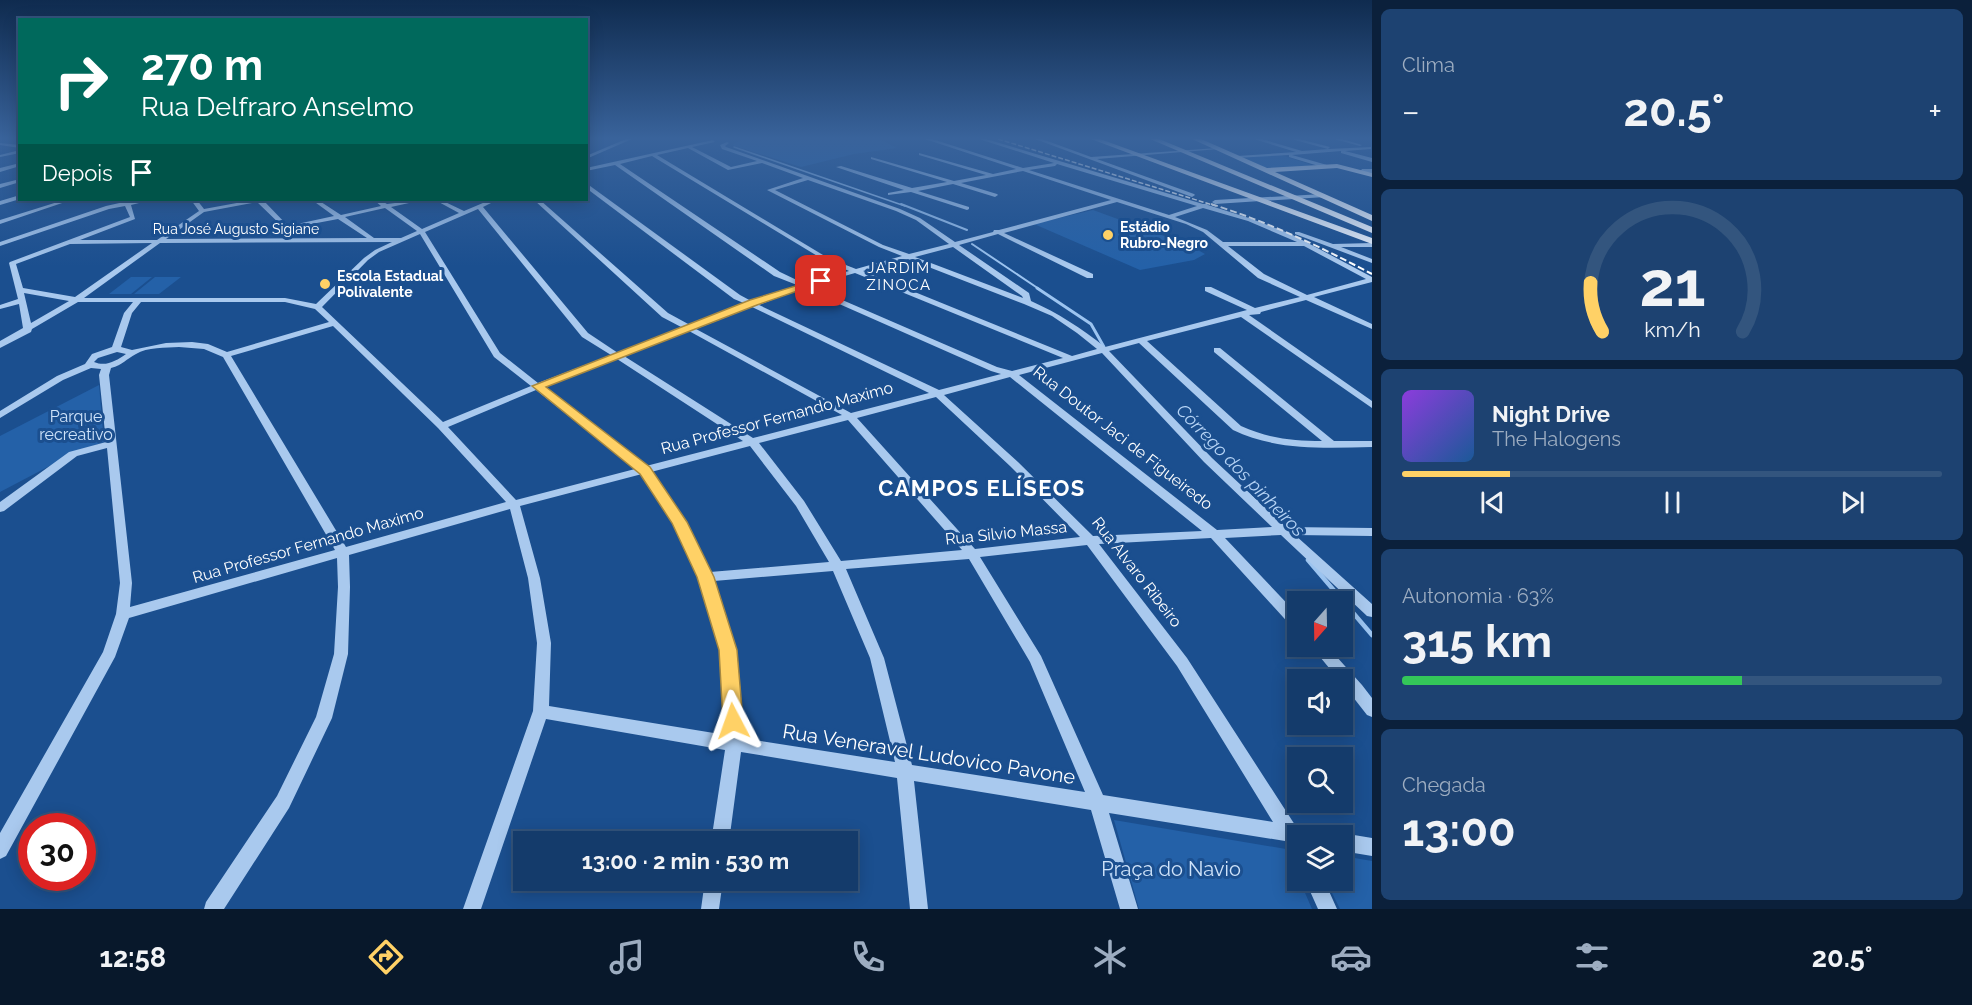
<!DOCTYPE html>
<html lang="pt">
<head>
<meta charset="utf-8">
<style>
  body { margin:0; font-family:Raleway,sans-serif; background:#1d4271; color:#f1f3f6; height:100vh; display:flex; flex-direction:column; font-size:22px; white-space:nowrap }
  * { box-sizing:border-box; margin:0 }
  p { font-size:20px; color:#9dadc1 }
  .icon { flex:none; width:33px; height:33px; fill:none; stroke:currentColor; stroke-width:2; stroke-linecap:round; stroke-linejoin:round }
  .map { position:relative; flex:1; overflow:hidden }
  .sheet { display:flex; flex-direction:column; gap:9px; padding:9px; background:#0b203b; width:600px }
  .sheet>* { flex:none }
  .guide { position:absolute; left:18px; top:18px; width:570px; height:183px; border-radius:0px; box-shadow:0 3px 15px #0003,0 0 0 2px #33557e; background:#00695c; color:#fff; overflow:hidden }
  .needle { width:39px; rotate:200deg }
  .controls { position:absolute; left:1287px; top:591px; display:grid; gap:12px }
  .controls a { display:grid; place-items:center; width:66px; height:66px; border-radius:0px; background:#143b6b; box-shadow:0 3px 15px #0003,0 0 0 2px #33557e; font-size:30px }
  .speed { position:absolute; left:18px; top:813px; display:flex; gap:12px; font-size:30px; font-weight:700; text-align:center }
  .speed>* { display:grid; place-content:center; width:78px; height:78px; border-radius:50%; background:#143b6b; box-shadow:0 3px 15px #0003,0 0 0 2px #33557e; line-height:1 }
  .speed .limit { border:9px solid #d22; background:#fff; color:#111 }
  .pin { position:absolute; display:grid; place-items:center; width:51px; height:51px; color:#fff; margin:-26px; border-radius:12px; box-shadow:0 3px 9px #0006 }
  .me { position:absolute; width:66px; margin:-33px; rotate:356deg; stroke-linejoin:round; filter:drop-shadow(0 0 4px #0008) }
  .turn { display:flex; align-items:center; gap:21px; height:126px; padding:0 24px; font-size:27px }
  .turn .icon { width:78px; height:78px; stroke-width:2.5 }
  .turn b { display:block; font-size:42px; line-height:51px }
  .then { display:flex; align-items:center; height:57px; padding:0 24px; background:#0003; gap:12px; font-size:22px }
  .big { font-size:45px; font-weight:700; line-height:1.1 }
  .sheet .widget { flex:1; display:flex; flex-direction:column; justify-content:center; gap:9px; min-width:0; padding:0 21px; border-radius:9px; background:#1d4271 }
  .sheet .dial { align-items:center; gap:0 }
  .dial svg { height:156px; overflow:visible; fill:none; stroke:#33557e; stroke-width:7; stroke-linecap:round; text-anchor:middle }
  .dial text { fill:#f1f3f6; stroke:none }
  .song { display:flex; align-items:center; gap:18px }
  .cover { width:72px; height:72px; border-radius:9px; background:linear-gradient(135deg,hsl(270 70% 55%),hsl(210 70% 35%)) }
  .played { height:6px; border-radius:3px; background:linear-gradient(90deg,#ffd166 20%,#33557e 20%) }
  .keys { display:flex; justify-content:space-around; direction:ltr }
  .heat { display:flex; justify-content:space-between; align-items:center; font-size:33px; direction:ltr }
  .charge { height:9px; border-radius:4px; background:linear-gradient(90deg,#34c759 63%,#33557e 0) }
  .trip { position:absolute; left:513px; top:831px; width:345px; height:60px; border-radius:0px; background:#143b6b; box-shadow:0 3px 15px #0003,0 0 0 2px #33557e; font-weight:700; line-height:60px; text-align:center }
  .menu { display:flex; height:96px; justify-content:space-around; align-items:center; background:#08182b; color:#9dadc1 }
  .menu .icon { width:42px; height:42px }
  .menu .active { color:#ffd166 }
  .menu b { font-size:27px; color:#f1f3f6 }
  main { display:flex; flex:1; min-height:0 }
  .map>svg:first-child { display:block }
</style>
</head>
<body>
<main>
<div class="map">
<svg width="1372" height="909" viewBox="0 0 1372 909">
  <rect width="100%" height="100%" fill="#1b4f8f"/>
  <path fill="#2461a8" d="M743 139H879L897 148 854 154 801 167 732 145Z
    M1281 155 1315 166 1265 168 1243 157Z
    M1093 210 1189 245 1205 254 1194 260 1140 270 1034 224Z
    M131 277H152L131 294H109Z
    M155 277H181L159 294H134Z
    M99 385 104 442 78 451 0 492V436Z
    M1114 820 1286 849 1312 909H1139Z
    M1343 856 1372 861V909H1340L1326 881 1342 880Z"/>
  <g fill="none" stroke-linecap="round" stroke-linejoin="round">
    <path stroke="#9cc4f0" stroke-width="1.5" d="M734 147 905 206"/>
    <path stroke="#9cc4f0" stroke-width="2" d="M901 204 967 230
      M972 244 1039 289"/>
    <path stroke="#9cc4f0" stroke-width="3" d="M1037 288 1091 324 1104 347"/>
    <path stroke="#9cc4f0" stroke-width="4.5" d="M1308 560 1372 635"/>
    <path fill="#a9c9ee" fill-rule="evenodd" d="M626 139H632L586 159V156Z
      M925 139H932L1023 168 1054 163 979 139H986L1203 204H1207L1208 205 1252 219 1291 234 1372 277V282L1314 297 1372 324V329L1306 300 1261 312 1260 314 1249 315 1372 401V408L1241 317 1147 341 1241 426C1267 438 1293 441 1322 441L1214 352V348H1220L1334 441H1372V447C1325 448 1277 451 1233 430L1139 343 1109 351 1212 458 1286 527 1372 528V536L1295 535 1372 604V617L1367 616 1281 535 1225 538 1298 615V629L1293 628 1211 538 1099 544 1187 658 1295 825 1312 830 1315 836H1298V855L1292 852 1285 841 1109 813 1138 909H1120L1091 810 914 781 928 909H910L897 778 741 752 729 842H711L725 750 546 719 481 909H463L533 711 537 643 528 578 510 509 349 555 350 587 348 654 332 718 289 808 224 909H204L206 902 277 796 316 717 334 654 338 587 337 558 129 618 115 657 6 856 0 859V833L103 652 116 614 120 583 107 448 77 456 4 511 0 512V502L69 452 106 442 99 375 101 369 91 368 63 380 0 418V411L57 376 85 364 92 354 112 347 124 313 133 302H78L32 329 31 332 0 348V341L23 328 19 304 0 309V305L18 299 9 263 10 262 130 217 125 206 109 209 0 246V242L106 206 124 202 123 200H129V201L151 200 131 205 135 219 80 240H157L199 211 191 200H197L204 209 253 200H263L288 226 334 216 312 200H318L341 215 381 206 374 200H380L387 204 419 200 418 201 391 207 422 229 459 213 435 200H441L464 211 490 200H497L483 207 588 333 618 353 683 328 662 317 534 200H540L668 313 690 325 746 304 734 299 586 188V183L740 295 753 302 797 285 774 276 615 165 586 171V168L713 140 715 142 692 147 731 167 757 161 722 149 720 145 727 142 729 143 725 146 726 147 900 209 920 218 955 242 993 232 994 230H999L1111 200 1023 171 961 183 997 194 998 195 995 197 953 184 918 191 969 207V209L967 210 911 192 888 195V193L904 190 836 167 841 166 912 188 947 182 871 159V157L954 181 986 175 919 155V153L993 174 1016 169ZM688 148 728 170 762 163 803 178 767 190 879 247 902 256 856 269 828 258 657 155ZM652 156 824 260 849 271 803 283 780 272 620 164ZM1057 164 1197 206 1169 215 1029 170 1055 166ZM808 180 896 211 916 220 949 244 909 254 883 245 775 190ZM257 202 285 229 338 219 367 238 166 239 204 212ZM1117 202 1186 224 1203 232 1258 278 1300 297 1255 308 1211 287H1205V291L1247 310 1105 347C1081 328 1058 313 1031 301L1029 293 959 245 998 234 1087 278H1093V274L1004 233ZM385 208 417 231 401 238H374L345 217ZM1203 208 1248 221 1297 242H1223L1207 230 1175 217ZM478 209 582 337 611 355 538 383 500 353 425 232ZM420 234 494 357 531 386 443 422 322 307 368 260 379 252ZM392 242 375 250 364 258 316 304 285 298H84L160 243ZM152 243 75 297 23 288 16 264 70 244ZM1228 246H1304L1366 279 1307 295 1264 274ZM953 247 1022 296 1023 298 915 257ZM908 259 1024 304 1052 316 1077 333 1097 349 1072 356 863 271ZM855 273 1063 358 1012 371 997 367 810 286ZM803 288 991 371 1001 374 939 390 759 305ZM24 293 69 301 31 323ZM141 302H285L315 309 329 322 227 352 208 344 192 342 166 343 132 350 121 347 132 313ZM752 307 929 393 851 413 696 329ZM333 326 438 428 506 502 346 547 231 356ZM689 331 842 415 753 438 624 356ZM179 347 204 349 223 357 335 550 130 607 132 583 109 375 111 368C123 365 126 359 136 354 147 347 166 348 179 347ZM117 352 126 354C116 361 106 367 94 362L98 358ZM1102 353 1204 462 1272 527 1217 530 1019 375ZM617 359 743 441 646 466 544 387ZM1010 377 1202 531 1093 536 1018 462 944 395ZM536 390 635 469 516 500 448 427ZM936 397 1010 466 1080 537 975 549 857 418ZM848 420 962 550 841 561 804 501 759 443ZM750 446 796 506 829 562 710 572 685 522 651 472ZM642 474 673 523 700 577 721 650 726 735 549 706 551 643 540 578 520 506ZM1087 545 1177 666 1273 822 1103 795 1041 656 980 557ZM969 559 1030 662 1085 792 912 765 884 658 846 569ZM833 571 870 658 895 762 741 738 735 650 714 581Z
      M1035 139H1042L1091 157 1217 148 1219 149 1097 159 1194 194 1195 195 1192 197Z
      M1254 139H1262L1302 151 1328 149 1291 139H1299L1330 147 1328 149 1371 147V149L1345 151 1372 158V162L1341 153V151L1292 155 1327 165 1325 168 1289 157V155L1235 158 1237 156 1296 152Z
      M1334 139H1342L1362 145 1360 146Z
      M0 143 20 145V148L0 145Z
      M20 150V153L0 157V155Z
      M20 163V166L0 172V168Z
      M1362 169H1372V173L1360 172Z
      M20 179V182L0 188V184Z
      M1323 194 1325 195V197L1215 204 1212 202 1215 200Z
      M20 195V199L0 205V201Z
      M64 200H71L0 224V220Z
      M1295 232H1299L1333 244 1372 243V247H1341L1372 259V263L1295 234Z
      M1311 646H1327L1362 685 1372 698V717L1367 715 1342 683V680H1339Z
      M1342 833 1372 838V856L1342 851V836H1336Z
      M705 880H723L719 909H701Z
      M1305 880H1324L1337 909H1318Z"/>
    <path fill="#f0f6ff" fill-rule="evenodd" d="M1091 139H1100L1372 238V244Z
      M1150 139H1159L1372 227V233Z
      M1192 139H1201L1267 168 1337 164 1372 173V177L1337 168 1275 172 1372 215V221Z"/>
    <path stroke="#fff" stroke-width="1.5" stroke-dasharray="5 2" stroke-linecap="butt" d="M998 139 1216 206"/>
    <path stroke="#fff" stroke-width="2" stroke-dasharray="7 3" stroke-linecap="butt" d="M1211 204C1268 222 1319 246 1372 274"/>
  </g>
  <linearGradient id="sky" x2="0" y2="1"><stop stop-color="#0f2b4f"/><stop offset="0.52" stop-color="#39639b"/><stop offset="1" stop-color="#39639b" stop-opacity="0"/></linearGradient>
  <rect width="1372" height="266" fill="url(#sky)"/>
  <path fill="#ffd166" stroke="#a68842" stroke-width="1.5" d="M818 279 826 281 757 305 546 387 650 467 687 522 714 577 737 650 743 721 740 727 733 730 726 727 723 721 719 650 697 577 672 523 640 474 532 386 750 300Z"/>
  <g fill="#ffd166" stroke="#1b4f8f" stroke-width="2">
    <circle cx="1108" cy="235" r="6"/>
    <circle cx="325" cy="284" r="6"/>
  </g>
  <g text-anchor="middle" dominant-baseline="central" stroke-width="6" stroke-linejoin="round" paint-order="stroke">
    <g font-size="14" font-weight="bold" fill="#fff" stroke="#1b4f8f" text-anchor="start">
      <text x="1120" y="227">Estádio<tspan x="1120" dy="16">Rubro-Negro</tspan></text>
      <text x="337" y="276">Escola Estadual<tspan x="337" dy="16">Polivalente</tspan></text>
    </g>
    <g font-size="14" fill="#fff" stroke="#1b4f8f">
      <text x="236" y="229">Rua José Augusto Sigiane</text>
    </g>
    <g font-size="15" letter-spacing="1.5" fill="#fff" stroke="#1b4f8f">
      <text x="899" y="268">JARDIM<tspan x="899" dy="17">ZINOCA</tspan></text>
    </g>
    <g font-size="16" fill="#cfe3fa" stroke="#1b4f8f">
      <text x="76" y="416">Parque<tspan x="76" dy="18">recreativo</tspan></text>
    </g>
    <g font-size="16" fill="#fff" stroke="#1b4f8f">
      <text transform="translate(777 418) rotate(-15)">Rua Professor Fernando Maximo</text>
      <text transform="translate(1123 438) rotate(38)">Rua Doutor Jaci de Figueiredo</text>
      <text transform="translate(1006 533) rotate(-6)">Rua Silvio Massa</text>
      <text transform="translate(308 545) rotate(-16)">Rua Professor Fernando Maximo</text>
      <text transform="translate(1137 572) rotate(52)">Rua Alvaro Ribeiro</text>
    </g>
    <g font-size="18" font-style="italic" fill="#b5d3f5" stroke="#1b4f8f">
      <text transform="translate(1241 470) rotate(46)">Córrego dos pinheiros</text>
    </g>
    <g font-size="20" fill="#fff" stroke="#1b4f8f">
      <text transform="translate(929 754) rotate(9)">Rua Veneravel Ludovico Pavone</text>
    </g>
    <g font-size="20" fill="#cfe3fa" stroke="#1b4f8f">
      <text x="1171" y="869">Praça do Navio</text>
    </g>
    <g font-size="22" font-weight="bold" letter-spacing="1.5" fill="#fff" stroke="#1b4f8f">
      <text x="982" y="488">CAMPOS ELÍSEOS</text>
    </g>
  </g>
</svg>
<div class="controls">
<a><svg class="needle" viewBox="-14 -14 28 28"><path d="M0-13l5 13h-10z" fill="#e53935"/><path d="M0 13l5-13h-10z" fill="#9dadc1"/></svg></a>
<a><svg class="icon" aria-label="sound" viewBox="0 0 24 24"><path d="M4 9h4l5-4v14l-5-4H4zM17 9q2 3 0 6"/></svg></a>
<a><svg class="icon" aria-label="search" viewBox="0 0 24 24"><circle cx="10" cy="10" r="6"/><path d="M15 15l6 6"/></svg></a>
<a><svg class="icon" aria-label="layers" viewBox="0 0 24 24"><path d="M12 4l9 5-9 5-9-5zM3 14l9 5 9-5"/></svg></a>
</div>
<div class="speed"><div class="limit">30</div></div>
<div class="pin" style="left:821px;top:281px;background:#d93025"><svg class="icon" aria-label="arrive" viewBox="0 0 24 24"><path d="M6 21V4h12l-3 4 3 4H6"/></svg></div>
<svg class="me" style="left:733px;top:721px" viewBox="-20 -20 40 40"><path d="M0-17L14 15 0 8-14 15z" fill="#ffd166" stroke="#fff" stroke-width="4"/></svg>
<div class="trip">13:00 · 2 min · 530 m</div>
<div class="guide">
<div class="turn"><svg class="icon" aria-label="right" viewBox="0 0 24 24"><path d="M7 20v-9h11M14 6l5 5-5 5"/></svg><div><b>270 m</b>Rua Delfraro Anselmo</div></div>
<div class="then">Depois<svg class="icon" aria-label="arrive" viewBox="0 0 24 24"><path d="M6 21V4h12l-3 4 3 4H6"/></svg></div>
</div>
</div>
<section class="sheet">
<div class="widget"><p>Clima</p>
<div class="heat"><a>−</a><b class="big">20.5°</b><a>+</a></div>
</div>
<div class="widget dial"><svg viewBox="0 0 100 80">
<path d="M14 69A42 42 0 1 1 86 69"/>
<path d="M14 69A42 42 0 0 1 8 44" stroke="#ffd166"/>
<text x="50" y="56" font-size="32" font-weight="700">21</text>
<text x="50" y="72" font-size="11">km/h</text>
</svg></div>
<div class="widget">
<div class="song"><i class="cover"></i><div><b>Night Drive</b><p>The Halogens</p></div></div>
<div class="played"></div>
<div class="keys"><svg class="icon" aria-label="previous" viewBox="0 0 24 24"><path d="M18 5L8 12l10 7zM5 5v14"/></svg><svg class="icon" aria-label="pause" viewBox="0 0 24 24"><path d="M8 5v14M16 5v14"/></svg><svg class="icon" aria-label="next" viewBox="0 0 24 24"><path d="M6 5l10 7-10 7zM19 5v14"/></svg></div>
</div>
<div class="widget"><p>Autonomia · 63%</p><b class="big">315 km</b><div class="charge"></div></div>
<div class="widget"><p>Chegada</p><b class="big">13:00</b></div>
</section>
</main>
<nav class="menu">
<b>12:58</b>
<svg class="icon active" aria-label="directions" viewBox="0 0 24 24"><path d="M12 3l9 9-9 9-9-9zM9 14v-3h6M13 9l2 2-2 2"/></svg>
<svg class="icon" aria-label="music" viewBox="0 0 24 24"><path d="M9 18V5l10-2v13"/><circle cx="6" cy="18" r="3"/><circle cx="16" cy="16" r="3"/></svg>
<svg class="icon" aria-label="phone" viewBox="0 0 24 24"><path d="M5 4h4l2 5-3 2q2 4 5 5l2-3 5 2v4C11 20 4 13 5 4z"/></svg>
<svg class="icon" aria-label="climate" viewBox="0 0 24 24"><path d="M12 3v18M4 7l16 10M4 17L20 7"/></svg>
<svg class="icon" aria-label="car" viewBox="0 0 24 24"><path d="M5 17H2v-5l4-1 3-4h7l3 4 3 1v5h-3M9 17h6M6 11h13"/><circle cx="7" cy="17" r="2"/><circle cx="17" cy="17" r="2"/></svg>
<svg class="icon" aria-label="filters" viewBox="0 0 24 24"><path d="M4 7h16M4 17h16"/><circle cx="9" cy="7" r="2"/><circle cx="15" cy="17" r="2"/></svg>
<b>20.5°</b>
</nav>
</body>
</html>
